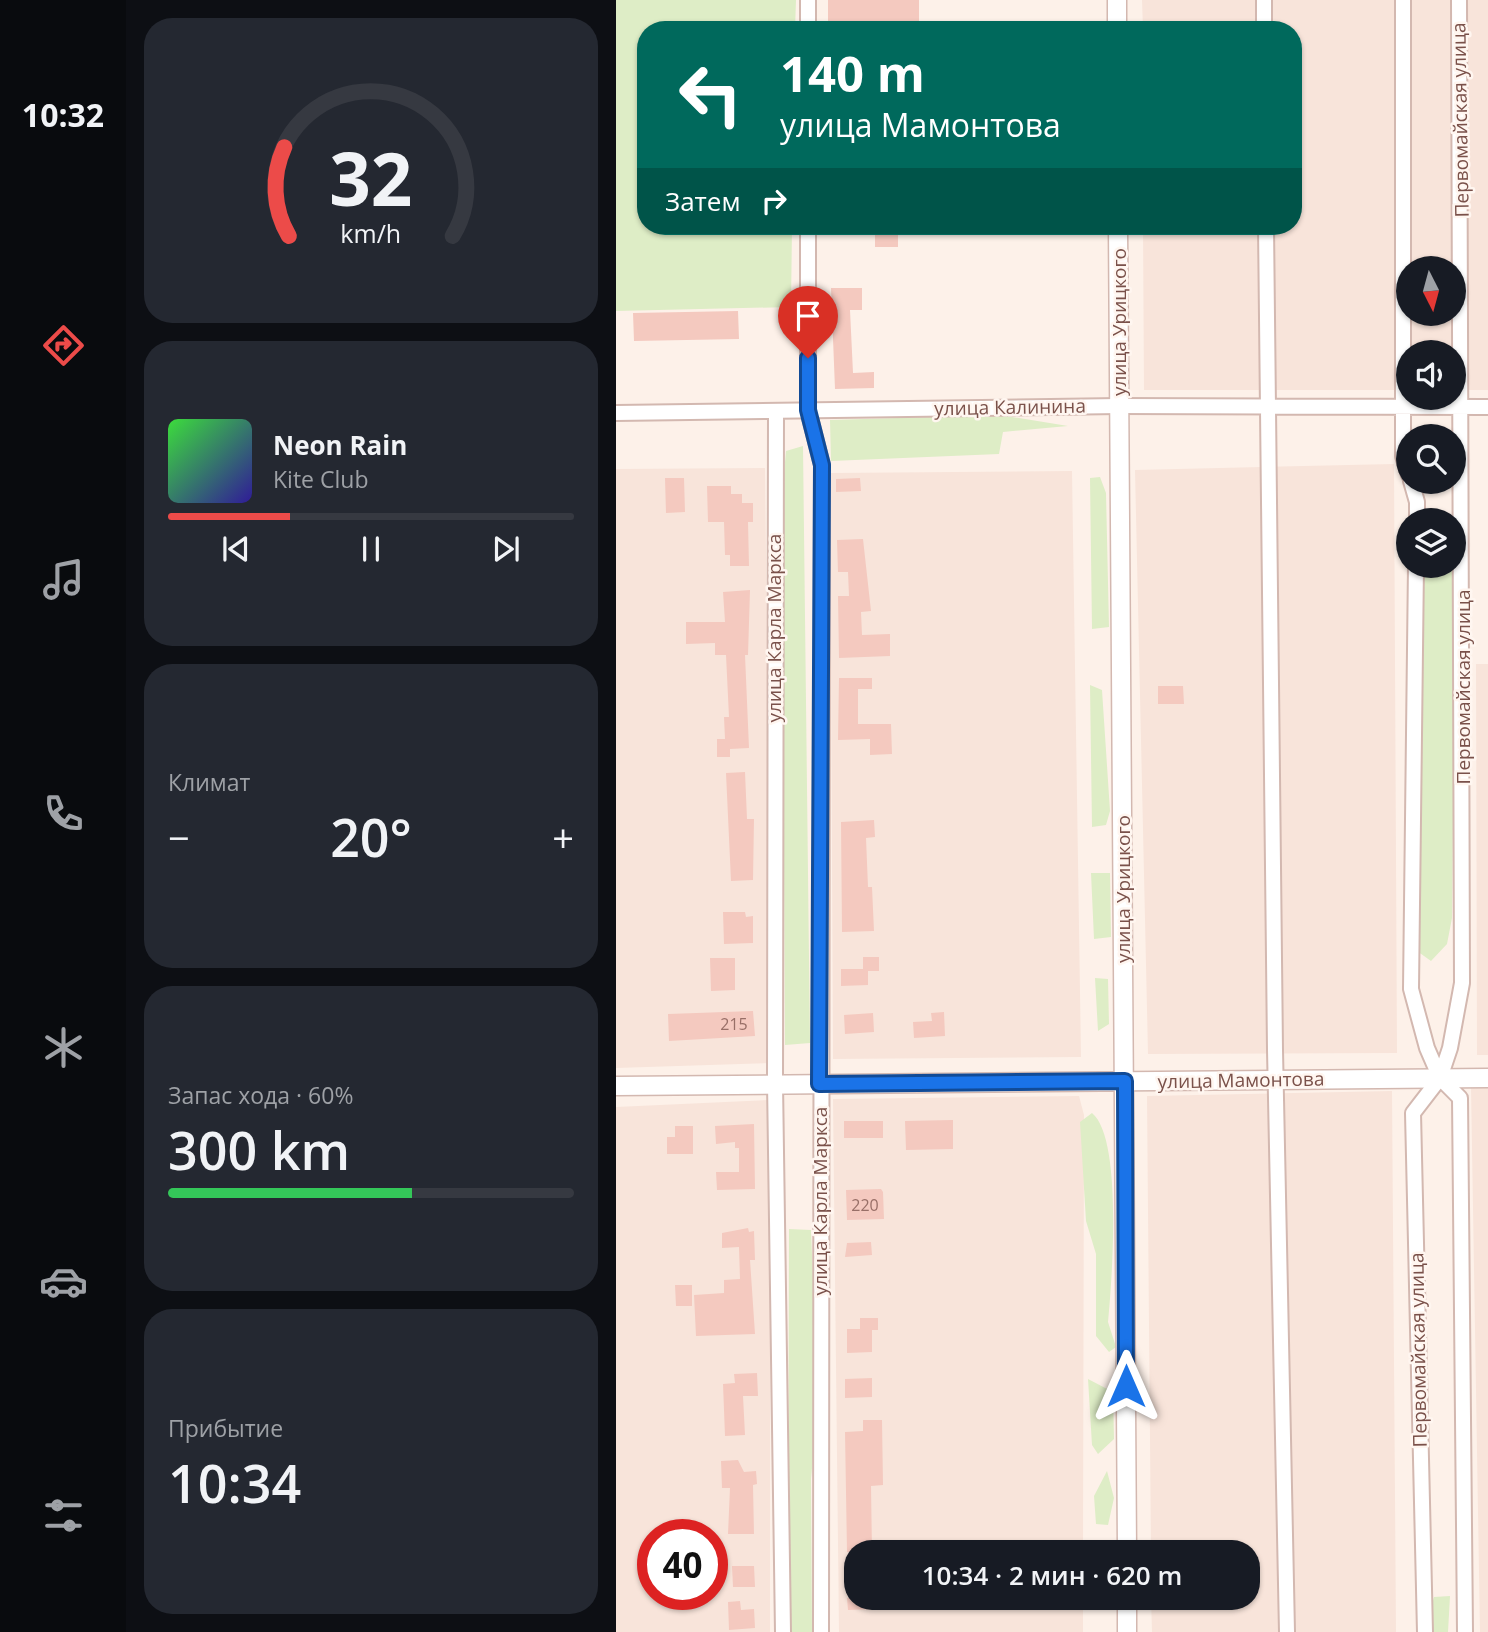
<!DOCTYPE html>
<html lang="ru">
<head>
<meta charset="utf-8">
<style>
  body { margin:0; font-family:"Open Sans",sans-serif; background:#242831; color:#f1f3f6; height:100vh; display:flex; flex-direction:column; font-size:26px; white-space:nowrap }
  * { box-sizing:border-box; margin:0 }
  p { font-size:23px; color:#9ea1a6 }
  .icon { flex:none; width:38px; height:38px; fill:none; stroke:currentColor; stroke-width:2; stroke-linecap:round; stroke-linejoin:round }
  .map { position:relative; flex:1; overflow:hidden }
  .panel { display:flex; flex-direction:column; gap:18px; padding:18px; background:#0d0f14; width:490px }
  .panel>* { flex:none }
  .hud { position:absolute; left:21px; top:21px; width:665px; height:214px; border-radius:28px; box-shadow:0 2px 5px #0004; background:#00695c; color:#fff; overflow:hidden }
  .needle { width:46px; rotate:174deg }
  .fabs { position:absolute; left:780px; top:256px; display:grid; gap:14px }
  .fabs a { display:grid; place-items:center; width:70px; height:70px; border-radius:50%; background:#171b24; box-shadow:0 2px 5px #0004; font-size:35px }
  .speed { position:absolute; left:21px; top:1519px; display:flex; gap:14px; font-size:35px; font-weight:700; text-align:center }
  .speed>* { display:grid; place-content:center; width:91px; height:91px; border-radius:50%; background:#171b24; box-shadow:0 2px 5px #0004; line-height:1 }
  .speed .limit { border:10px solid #d22; background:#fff; color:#111 }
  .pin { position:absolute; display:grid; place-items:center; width:60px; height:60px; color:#fff; margin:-72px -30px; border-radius:50% 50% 50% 0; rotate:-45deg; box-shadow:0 0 7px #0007 }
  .pin .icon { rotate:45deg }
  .me { position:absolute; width:77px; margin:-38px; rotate:0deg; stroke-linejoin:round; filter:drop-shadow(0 0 5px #0008) }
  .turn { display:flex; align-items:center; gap:24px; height:147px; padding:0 28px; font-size:32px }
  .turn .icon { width:91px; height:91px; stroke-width:2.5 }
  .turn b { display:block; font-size:49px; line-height:60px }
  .then { display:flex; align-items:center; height:66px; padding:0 28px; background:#0003; gap:14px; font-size:26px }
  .big { font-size:52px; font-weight:600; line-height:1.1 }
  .panel .tile { flex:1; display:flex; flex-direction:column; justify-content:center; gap:10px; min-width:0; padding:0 24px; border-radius:28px; background:#242831 }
  .panel .dial { align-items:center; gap:0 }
  .dial svg { height:182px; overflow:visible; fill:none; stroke:#363941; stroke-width:7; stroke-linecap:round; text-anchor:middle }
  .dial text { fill:#f1f3f6; stroke:none }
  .song { display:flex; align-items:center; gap:21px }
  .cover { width:84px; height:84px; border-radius:10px; background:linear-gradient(135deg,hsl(120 70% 55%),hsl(250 70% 35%)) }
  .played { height:7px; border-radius:4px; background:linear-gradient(90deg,#ec4b49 30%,#363941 30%) }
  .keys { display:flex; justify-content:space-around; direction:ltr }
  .heat { display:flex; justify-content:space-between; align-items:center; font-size:38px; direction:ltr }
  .charge { height:10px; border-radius:5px; background:linear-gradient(90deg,#34c759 60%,#363941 0) }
  .trip { position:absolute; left:228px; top:1540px; width:416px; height:70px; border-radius:28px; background:#171b24; box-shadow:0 2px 5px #0004; font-weight:600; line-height:70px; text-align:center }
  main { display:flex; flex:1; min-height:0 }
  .tab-bar { display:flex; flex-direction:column; width:126px; justify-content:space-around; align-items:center; background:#090b0e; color:#9ea1a6 }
  .tab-bar .icon { width:49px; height:49px }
  .tab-bar .on { color:#ec4b49 }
  .tab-bar b { font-size:32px; color:#f1f3f6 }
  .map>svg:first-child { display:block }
</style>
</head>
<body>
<main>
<nav class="tab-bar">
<b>10:32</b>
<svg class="icon on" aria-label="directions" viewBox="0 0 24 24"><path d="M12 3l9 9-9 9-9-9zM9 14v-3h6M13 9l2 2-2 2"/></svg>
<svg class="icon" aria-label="music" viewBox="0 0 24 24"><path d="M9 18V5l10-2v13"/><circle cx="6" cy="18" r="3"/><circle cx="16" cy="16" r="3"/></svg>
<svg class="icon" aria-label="phone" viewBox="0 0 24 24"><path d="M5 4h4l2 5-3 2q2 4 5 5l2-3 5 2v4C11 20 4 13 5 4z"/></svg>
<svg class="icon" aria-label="climate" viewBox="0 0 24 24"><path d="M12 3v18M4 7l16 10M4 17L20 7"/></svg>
<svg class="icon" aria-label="car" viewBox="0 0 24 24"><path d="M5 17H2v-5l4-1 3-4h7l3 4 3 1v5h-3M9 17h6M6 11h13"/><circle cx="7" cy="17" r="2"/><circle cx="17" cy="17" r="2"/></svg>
<svg class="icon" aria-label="filters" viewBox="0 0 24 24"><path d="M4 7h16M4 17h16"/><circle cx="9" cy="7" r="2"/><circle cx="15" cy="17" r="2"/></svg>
</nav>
<section class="panel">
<div class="tile dial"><svg viewBox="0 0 100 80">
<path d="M14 69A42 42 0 1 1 86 69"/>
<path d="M14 69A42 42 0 0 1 12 30" stroke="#ec4b49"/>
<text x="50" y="56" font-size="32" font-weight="700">32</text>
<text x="50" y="72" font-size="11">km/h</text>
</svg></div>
<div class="tile">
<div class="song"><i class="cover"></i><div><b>Neon Rain</b><p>Kite Club</p></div></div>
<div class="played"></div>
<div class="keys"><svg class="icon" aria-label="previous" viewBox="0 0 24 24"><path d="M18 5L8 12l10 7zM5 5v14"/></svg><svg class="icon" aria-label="pause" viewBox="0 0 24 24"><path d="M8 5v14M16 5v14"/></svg><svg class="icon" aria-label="next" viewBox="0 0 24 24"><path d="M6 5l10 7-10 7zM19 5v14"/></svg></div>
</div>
<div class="tile"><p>Климат</p>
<div class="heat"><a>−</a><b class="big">20°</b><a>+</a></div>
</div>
<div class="tile"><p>Запас хода · 60%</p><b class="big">300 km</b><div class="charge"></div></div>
<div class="tile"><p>Прибытие</p><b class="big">10:34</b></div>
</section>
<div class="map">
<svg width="872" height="1632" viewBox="0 0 872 1632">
  <rect width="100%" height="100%" fill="#fdf1e9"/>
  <path fill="#f8e4da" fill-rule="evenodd" d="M526 0H872V390H838V352H793V390H528L527 226H677V30H527ZM793 268H838V313H793Z
    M778 464 781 1053 532 1054 519 470Z
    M149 468 156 1063 0 1068V469Z
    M456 471 465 1057 217 1059 214 473Z
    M860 664H872V1055H861Z
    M855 1087H872V1632H864Z
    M776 1091 780 1632H536L535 1598H632V1552H535L531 1096Z
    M463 1096 468 1115 467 1552H240V1598H467V1632H223L217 1099Z
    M154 1100V1632H0V1107ZM37 1535H96V1594H37Z"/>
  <path fill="#deedc6" d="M0 0H180L179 30H30V226H176L175 307 0 311Z
    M384 415 452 426 387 432 383 454 215 461 214 420Z
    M187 446 194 1043 169 1045 166 496 170 451Z
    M484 477 490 493 493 627 476 629 474 478Z
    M801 565H836L839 625 836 918 831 944 815 961 801 951Z
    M474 685 486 690 494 811 490 825 476 827Z
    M475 873H494L495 937 478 939Z
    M479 978 492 979 493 1024 482 1031Z
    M476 1113C507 1138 496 1280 492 1322L500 1347 493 1352 480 1336V1254L470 1221 464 1122Z
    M173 1229 195 1230 202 1403 195 1479 196 1632H172Z
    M472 1379 497 1392 498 1439 482 1454 476 1445Z
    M491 1471 498 1498 492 1525 480 1524 478 1496Z
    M834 1596 832 1632H812L810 1623 818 1597Z"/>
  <path fill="#f4c9bf" d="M212 0H303V30H265V22H239L240 27H220V22H212Z
    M259 226H282V247H259Z
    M215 288H246V310H234L237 373 258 372V388L219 389Z
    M122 311 123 339 18 341 17 313Z
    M49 478H68L69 512 50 513Z
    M244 478 245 491 220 492V479Z
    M91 486H115V494H126V503H137V522H132L133 566H114V555H109L108 522H92Z
    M247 539 255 611 245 612 246 635 274 634V656L223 658 222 596H233L232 572H222L221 540Z
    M134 590 132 655H129L133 748 114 749V757H101V739H109L108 717H113L110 655H99V643L70 644V622H109L107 592Z
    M223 678H256V689H242V724H275L276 754 254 755V739L222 740Z
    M542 686H567L568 704H542Z
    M129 772 131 819H138L137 880 115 881 110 773Z
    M258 820 259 837 250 838 252 887H256L258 931 226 932 225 822Z
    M107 912H129L130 917 137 916V943L108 944Z
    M247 957H263V971H252V985L225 986V969H247Z
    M94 958H119V990L95 991Z
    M137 1011 139 1036 53 1041 52 1014Z
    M328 1012 329 1036 298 1038 297 1022 316 1021 315 1013Z
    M257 1013 258 1032 229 1034 228 1015Z
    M337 1120V1149L290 1150 289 1121Z
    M228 1121H267V1138H228Z
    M138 1124 139 1189 101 1190 100 1172H123V1148H119V1142L100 1144 99 1126Z
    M59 1126H77V1154H51V1137H59Z
    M265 1189 267 1192 268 1219 231 1220 230 1190Z
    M132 1228 133 1232 138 1231 139 1260H134L139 1334 80 1336 78 1295 108 1293V1280L124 1279 123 1247 106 1248V1233Z
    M255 1242 256 1255 229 1257 231 1243Z
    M59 1285H76V1306H60Z
    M244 1318H262V1330H256V1352L231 1353V1329H244Z
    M141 1373 142 1396H127L129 1435 109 1436 107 1384 119 1383 118 1374Z
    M256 1378V1397L229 1398V1379Z
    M247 1420H266L267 1485 255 1486 256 1552H231L229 1432 247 1431Z
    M122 1460 128 1472 140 1471 141 1484 137 1485 138 1534H112L114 1488H106L105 1461Z
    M116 1566H138L139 1587H117Z
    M231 1598H260V1609L232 1610Z
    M124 1601 125 1610 138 1609 139 1628 113 1630 112 1602Z"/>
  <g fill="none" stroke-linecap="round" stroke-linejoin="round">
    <g stroke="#d3b8b0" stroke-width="18">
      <path id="minor" d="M192 0V30
        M648 0V30
        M787 0V456L793 475
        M192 226V410L206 465 205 1632
        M650 226 659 1050 671 1632
        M160 411 159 1083 167 1632
        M0 413 503 406 872 407
        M795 481 801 502V520
        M800 565 795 989 811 1048 824 1078 844 1098 849 1632
        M809 1632 797 1113 824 1078 834 1048 846 983 843 0"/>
    </g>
    <g stroke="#d3b8b0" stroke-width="21">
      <path id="tertiary" d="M501 0V30
        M502 226 511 1552
        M0 1086 872 1078
        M511 1598V1632"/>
    </g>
    <use href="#minor" stroke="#fff" stroke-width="14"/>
    <use href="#tertiary" stroke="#fff" stroke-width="18"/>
  </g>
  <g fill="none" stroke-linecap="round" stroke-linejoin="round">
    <g stroke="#114b97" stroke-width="18">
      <path id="route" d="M192 358V410L206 465 203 1084 509 1081 510 1386"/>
    </g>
    <use href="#route" stroke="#1a73e8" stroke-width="12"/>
  </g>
  <g text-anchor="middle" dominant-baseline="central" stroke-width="5" stroke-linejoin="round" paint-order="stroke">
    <g font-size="16" fill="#986f67">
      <text x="118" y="1024">215</text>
      <text x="249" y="1205">220</text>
    </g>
    <g font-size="19" fill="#7a514a" stroke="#fff6f0">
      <text transform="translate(844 120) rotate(-91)">Первомайская улица</text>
      <text transform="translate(503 322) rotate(-90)">улица Урицкого</text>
      <text transform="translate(394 407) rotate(-1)">улица Калинина</text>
      <text transform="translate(158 628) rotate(-90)">улица Карла Маркса</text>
      <text transform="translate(847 687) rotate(-90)">Первомайская улица</text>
      <text transform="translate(507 889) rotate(-90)">улица Урицкого</text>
      <text transform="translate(625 1080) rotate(-1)">улица Мамонтова</text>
      <text transform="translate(204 1201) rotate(-90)">улица Карла Маркса</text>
      <text transform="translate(802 1350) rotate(-91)">Первомайская улица</text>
    </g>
  </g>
</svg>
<div class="fabs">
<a><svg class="needle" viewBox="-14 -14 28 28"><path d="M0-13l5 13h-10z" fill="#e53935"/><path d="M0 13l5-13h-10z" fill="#9ea1a6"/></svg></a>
<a><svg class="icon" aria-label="sound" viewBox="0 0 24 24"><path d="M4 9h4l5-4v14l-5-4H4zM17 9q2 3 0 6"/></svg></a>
<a><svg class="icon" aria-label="search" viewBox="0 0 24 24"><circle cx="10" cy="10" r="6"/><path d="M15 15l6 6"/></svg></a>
<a><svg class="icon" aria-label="layers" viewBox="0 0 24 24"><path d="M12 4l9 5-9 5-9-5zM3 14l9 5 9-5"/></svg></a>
</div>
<div class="speed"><div class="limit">40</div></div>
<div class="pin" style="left:192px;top:358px;background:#d93025"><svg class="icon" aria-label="arrive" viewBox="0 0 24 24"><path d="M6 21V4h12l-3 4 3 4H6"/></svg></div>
<svg class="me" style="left:510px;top:1386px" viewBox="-20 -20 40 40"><path d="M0-17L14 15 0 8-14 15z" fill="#1a73e8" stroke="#fff" stroke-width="4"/></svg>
<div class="trip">10:34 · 2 мин · 620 m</div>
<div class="hud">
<div class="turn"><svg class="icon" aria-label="left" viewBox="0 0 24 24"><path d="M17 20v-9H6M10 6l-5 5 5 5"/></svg><div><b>140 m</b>улица Мамонтова</div></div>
<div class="then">Затем<svg class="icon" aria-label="right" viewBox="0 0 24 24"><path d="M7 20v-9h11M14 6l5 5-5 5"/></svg></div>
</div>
</div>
</main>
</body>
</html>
